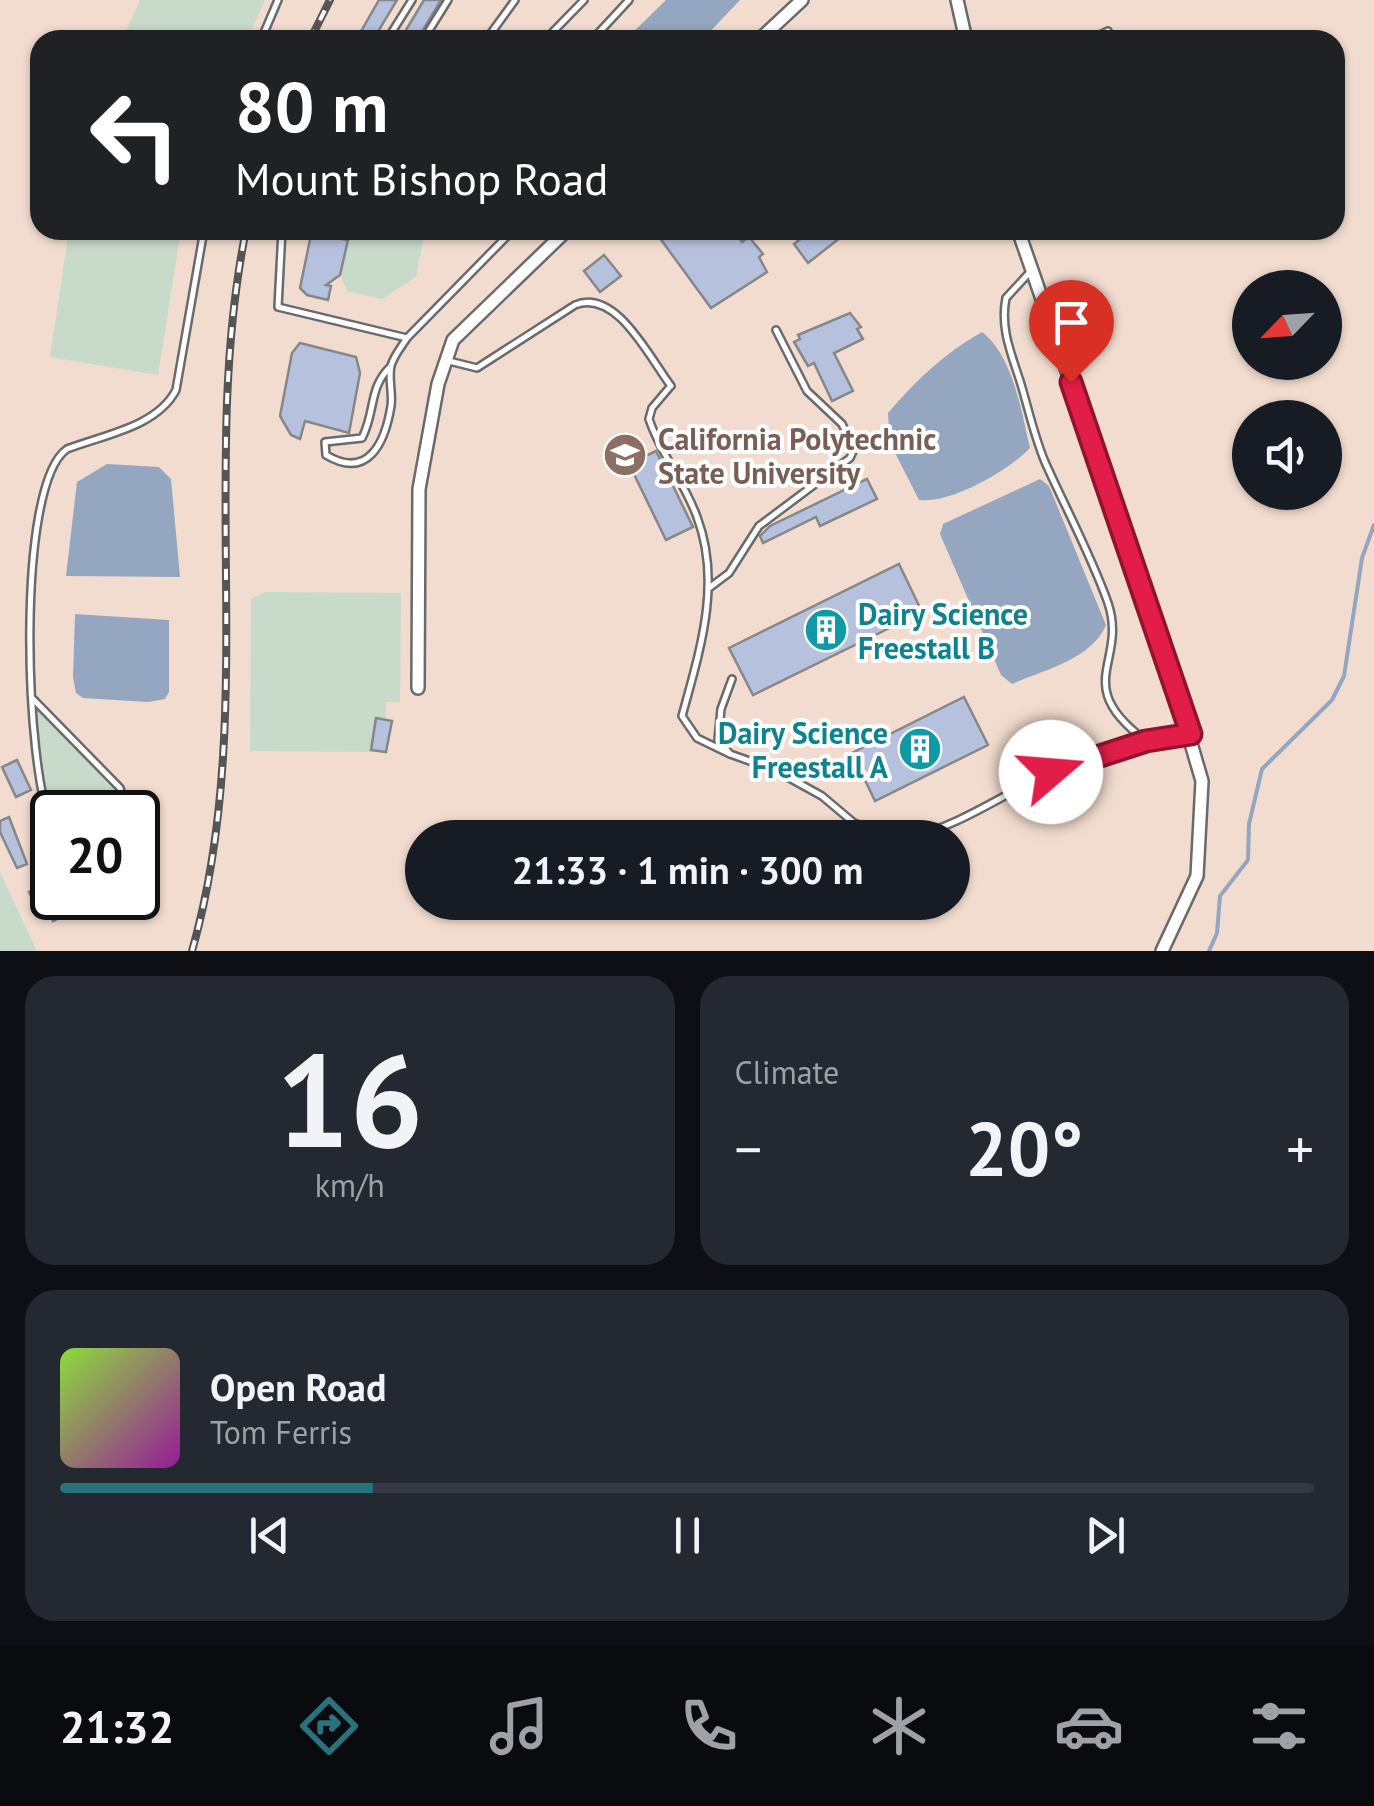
<!DOCTYPE html>
<html lang="en">
<head>
<meta charset="utf-8">
<style>
  body { margin:0; font-family:"PT Sans",sans-serif; background:#242831; color:#f1f3f6; height:100vh; display:flex; flex-direction:column; font-size:38px; white-space:nowrap }
  * { box-sizing:border-box; margin:0 }
  p { font-size:32px; color:#9ea1a6 }
  .icon { flex:none; width:55px; height:55px; fill:none; stroke:currentColor; stroke-width:2; stroke-linecap:round; stroke-linejoin:round }
  .map { position:relative; height:951px; overflow:hidden }
  .drawer { display:flex; flex-direction:column; gap:25px; padding:25px; background:#0d0f14; flex:1 }
  .drawer>* { flex:none }
  .top-card { position:absolute; left:30px; top:30px; width:1315px; height:210px; border-radius:30px; box-shadow:0 2px 8px #0004; background:#202124; color:#fff; overflow:hidden }
  .needle { width:65px; rotate:245deg }
  .controls { position:absolute; left:1232px; top:270px; display:grid; gap:20px }
  .controls a { display:grid; place-items:center; width:110px; height:110px; border-radius:50%; background:#171b24; box-shadow:0 2px 8px #0004; font-size:50px }
  .speed { position:absolute; left:30px; top:790px; display:flex; gap:20px; font-size:50px; font-weight:700; text-align:center }
  .speed>* { display:grid; place-content:center; width:130px; height:130px; border-radius:50%; background:#171b24; box-shadow:0 2px 8px #0004; line-height:1 }
  .speed .limit { border:5px solid #111; border-radius:15px; background:#fff; color:#111 }
  .pin { position:absolute; display:grid; place-items:center; width:85px; height:85px; color:#fff; margin:-102px -42px; border-radius:50% 50% 50% 0; rotate:-45deg; box-shadow:0 0 10px #0007 }
  .pin .icon { rotate:45deg }
  .me { position:absolute; width:110px; margin:-55px; rotate:72deg; stroke-linejoin:round; filter:drop-shadow(0 0 8px #0008) }
  .turn { display:flex; align-items:center; gap:35px; height:210px; padding:0 40px; font-size:45px }
  .turn .icon { width:130px; height:130px; stroke-width:2.5 }
  .turn b { display:block; font-size:70px; line-height:85px }
  .big { font-size:75px; font-weight:700; line-height:1.1 }
  .drawer .tile { flex:1; display:flex; flex-direction:column; justify-content:center; gap:15px; min-width:0; padding:0 35px; border-radius:30px; background:#242831 }
  .drawer .dial { align-items:center; gap:0 }
  .dial b { font-size:130px; line-height:1 }
  .song { display:flex; align-items:center; gap:30px }
  .cover { width:120px; height:120px; border-radius:15px; background:linear-gradient(135deg,hsl(90 70% 55%),hsl(300 70% 35%)) }
  .played { height:10px; border-radius:5px; background:linear-gradient(90deg,#2a717e 25%,#363941 25%) }
  .keys { display:flex; justify-content:space-around; direction:ltr }
  .heat { display:flex; justify-content:space-between; align-items:center; font-size:55px; direction:ltr }
  .drawer .tiles { flex:1; display:grid; gap:25px; grid-template-columns:1fr 1fr }
  .tile:last-child { grid-column:span 2 }
  .trip { position:absolute; left:405px; top:820px; width:565px; height:100px; border-radius:50px; background:#171b24; box-shadow:0 2px 8px #0004; font-weight:700; line-height:100px; text-align:center }
  .menu { display:flex; height:160px; justify-content:space-around; align-items:center; background:#090b0e; color:#9ea1a6 }
  .menu .icon { width:70px; height:70px }
  .menu .on { color:#2a717e }
  .menu b { font-size:45px; color:#f1f3f6 }
  .map>svg:first-child { display:block }
</style>
</head>
<body>
<div class="map">
<svg width="1374" height="951" viewBox="0 0 1374 951">
  <rect width="100%" height="100%" fill="#eaebed"/>
  <path fill="#f2dccf" fill-rule="evenodd" d="M0 0H1374V951H37L0 872ZM40 40H1335V230H40ZM1250 288H1325V362H1250ZM1250 418H1325V492H1250ZM52 812H138V898H52ZM422 838H952V902H422Z"/>
  <path fill="#c8daca" d="M140 0H265L247 40H122Z
    M69 230H181L158 375 50 357Z
    M351 230H425L416 277 382 299 347 291 341 277Z
    M265 592 401 593 400 702H386L385 752 250 751 251 599Z
    M35 707 115 790 122 812H52V820L46 807Z
    M0 872 37 951H0Z"/>
  <path fill="#95a6c0" d="M666 0H740L702 40H625Z
    M982 332C1013 356 1021 410 1030 448 1008 471 951 504 919 500L890 443 888 413C915 381 946 352 982 332Z
    M107 464 159 467 171 479 180 577 66 576 77 482Z
    M1040 479 1049 486 1106 625C1092 659 1044 670 1012 684L1001 675 940 534 943 524Z
    M75 614 169 620V692L165 699 148 702 83 698 76 693 73 677Z"/>
  <g fill="none" stroke-linecap="round" stroke-linejoin="round">
    <path stroke="#95a6c0" stroke-width="4" d="M1209 951 1217 933 1220 896 1248 860 1249 824 1262 769 1332 700 1344 676 1362 558 1374 525"/>
  </g>
  <path fill="#b6c1dd" stroke="#868789" stroke-width="2.5" d="M379 0H397L373 40H356Z
    M424 0H441L417 40H400Z
    M312 230H339L337 238 348 240 340 275 326 285 331 286 328 300 307 295 300 288Z
    M654 230H733L742 242 749 237 763 254 759 257 767 272 711 308Z
    M812 230H850L808 263 794 244Z
    M604 255 621 276 600 292 584 271Z
    M850 313 861 327 857 329 863 339 834 353 853 391 832 401 814 363 808 366 794 342 800 339 798 335Z
    M300 343 356 357 360 373 349 433 305 421 300 439 291 435 280 416 292 353Z
    M656 451 693 527 666 540 629 464Z
    M867 479 877 499 820 526 816 517 763 543 760 536 770 526Z
    M899 564 922 612 753 695 729 648Z
    M964 697 988 745 875 801 852 753Z
    M376 718 392 721 386 752 371 750Z
    M17 760 31 790 16 797 2 767Z
    M9 817 27 864 17 868 0 832V821Z
    M52 881V898H83L86 905 53 921 43 898 34 902 29 892Z"/>
  <g fill="none" stroke-linecap="round" stroke-linejoin="round">
    <g stroke="#696a6c" stroke-width="10">
      <path id="service" d="M261 40 278 0
        M387 40 412 0
        M423 40 448 0
        M486 40 515 0
        M545 40 584 0
        M592 40 629 0
        M1090 40 1108 31
        M282 230 278 307 407 338 513 230
        M1030 272 1006 298C1000 328 1011 353 1020 381 1028 407 1034 436 1045 462 1066 509 1091 555 1108 603 1128 663 1070 684 1146 741
        M449 361 477 368 575 305C616 288 649 357 671 386
        M391 366C368 388 376 411 362 438L325 442 326 455C368 480 385 443 391 406 393 393 388 378 391 366 393 357 402 346 407 338
        M669 388 652 408 649 419C660 453 685 483 697 517 722 583 700 650 682 716L697 738 730 754
        M709 588 729 573 759 526 850 458 854 449 842 424 807 391 776 330
        M732 679 721 709 718 740 730 754 775 770 822 796 854 823 892 838
        M33 699 120 788 127 812
        M52 826C25 770 15 485 67 449 103 435 157 427 176 390L204 230
        M907 838C958 827 1000 796 1047 774 1089 754 1141 740 1188 735"/>
    </g>
    <g stroke="#696a6c" stroke-width="16">
      <path id="minor" d="M957 0 966 40
        M759 40 802 0
        M1018 230 1162 644 1202 781 1197 876 1162 951
        M418 688 419 489 438 384 453 340 567 230"/>
    </g>
    <use href="#service" stroke="#fff" stroke-width="5"/>
    <use href="#minor" stroke="#fff" stroke-width="11"/>
    <g stroke="#555556" stroke-width="8">
      <path id="rail" d="M310 40 330 0
        M192 951C259 716 198 467 246 230"/>
    </g>
    <use href="#rail" stroke="#fff" stroke-width="4" stroke-dasharray="11" stroke-linecap="butt"/>
  </g>
  <g fill="none" stroke-linecap="round" stroke-linejoin="round">
    <g stroke="#92132f" stroke-width="25">
      <path id="route" d="M1051 772 1146 741 1191 734 1071 382"/>
    </g>
    <use href="#route" stroke="#e11d48" stroke-width="18"/>
  </g>
  <defs>
    <g id="university-disc" transform="scale(2.25)"><circle r="9.5" fill="#8d6e63" stroke="#fff"/><path d="M0-5L7-2L0 1L-7-2ZM-4 1L0 2.5L4 1V4Q0 6-4 4Z" fill="#fff"/></g>
    <g id="building-disc" transform="scale(2.25)"><circle r="9.5" fill="#0f9aa8" stroke="#fff"/><path d="M-4-6H4V6H1V3H-1V6H-4ZM-2.5-4.3h1.7v1.8h-1.7ZM.8-4.3h1.7v1.8H.8ZM-2.5-1h1.7V.8h-1.7ZM.8-1h1.7V.8H.8Z" fill="#fff"/></g>
  </defs>
  <g fill-rule="evenodd">
    <use href="#university-disc" x="625" y="455"/>
    <use href="#building-disc" x="826" y="630"/>
    <use href="#building-disc" x="920" y="749"/>
  </g>
  <g text-anchor="middle" dominant-baseline="central" stroke-width="8" stroke-linejoin="round" paint-order="stroke">
    <g font-size="30" font-weight="bold" fill="#785e54" stroke="#fff" text-anchor="start">
      <text x="658" y="438">California Polytechnic<tspan x="658" dy="34">State University</tspan></text>
    </g>
    <g font-size="30" font-weight="bold" fill="#0d838f" stroke="#fff" text-anchor="start">
      <text x="858" y="613">Dairy Science<tspan x="858" dy="34">Freestall B</tspan></text>
      <text x="888" y="732" text-anchor="end">Dairy Science<tspan x="888" dy="34">Freestall A</tspan></text>
    </g>
  </g>
</svg>
<div class="controls">
<a><svg class="needle" viewBox="-14 -14 28 28"><path d="M0-13l5 13h-10z" fill="#e53935"/><path d="M0 13l5-13h-10z" fill="#9ea1a6"/></svg></a>
<a><svg class="icon" aria-label="sound" viewBox="0 0 24 24"><path d="M4 9h4l5-4v14l-5-4H4zM17 9q2 3 0 6"/></svg></a>
</div>
<div class="speed"><div class="limit">20</div></div>
<div class="pin" style="left:1071px;top:382px;background:#d93025"><svg class="icon" aria-label="arrive" viewBox="0 0 24 24"><path d="M6 21V4h12l-3 4 3 4H6"/></svg></div>
<svg class="me" style="left:1051px;top:772px" viewBox="-20 -20 40 40"><circle r="19" fill="#fff"/><path d="M0-13L10 11 0 6-10 11z" fill="#e11d48"/></svg>
<div class="trip">21:33 · 1 min · 300 m</div>
<div class="top-card">
<div class="turn"><svg class="icon" aria-label="left" viewBox="0 0 24 24"><path d="M17 20v-9H6M10 6l-5 5 5 5"/></svg><div><b>80 m</b>Mount Bishop Road</div></div>
</div>
</div>
<section class="drawer">
<div class="tiles">
<div class="tile dial"><b>16</b><p>km/h</p></div>
<div class="tile"><p>Climate</p>
<div class="heat"><a>−</a><b class="big">20°</b><a>+</a></div>
</div>
<div class="tile">
<div class="song"><i class="cover"></i><div><b>Open Road</b><p>Tom Ferris</p></div></div>
<div class="played"></div>
<div class="keys"><svg class="icon" aria-label="previous" viewBox="0 0 24 24"><path d="M18 5L8 12l10 7zM5 5v14"/></svg><svg class="icon" aria-label="pause" viewBox="0 0 24 24"><path d="M8 5v14M16 5v14"/></svg><svg class="icon" aria-label="next" viewBox="0 0 24 24"><path d="M6 5l10 7-10 7zM19 5v14"/></svg></div>
</div>
</div>
</section>
<nav class="menu">
<b>21:32</b>
<svg class="icon on" aria-label="directions" viewBox="0 0 24 24"><path d="M12 3l9 9-9 9-9-9zM9 14v-3h6M13 9l2 2-2 2"/></svg>
<svg class="icon" aria-label="music" viewBox="0 0 24 24"><path d="M9 18V5l10-2v13"/><circle cx="6" cy="18" r="3"/><circle cx="16" cy="16" r="3"/></svg>
<svg class="icon" aria-label="phone" viewBox="0 0 24 24"><path d="M5 4h4l2 5-3 2q2 4 5 5l2-3 5 2v4C11 20 4 13 5 4z"/></svg>
<svg class="icon" aria-label="climate" viewBox="0 0 24 24"><path d="M12 3v18M4 7l16 10M4 17L20 7"/></svg>
<svg class="icon" aria-label="car" viewBox="0 0 24 24"><path d="M5 17H2v-5l4-1 3-4h7l3 4 3 1v5h-3M9 17h6M6 11h13"/><circle cx="7" cy="17" r="2"/><circle cx="17" cy="17" r="2"/></svg>
<svg class="icon" aria-label="filters" viewBox="0 0 24 24"><path d="M4 7h16M4 17h16"/><circle cx="9" cy="7" r="2"/><circle cx="15" cy="17" r="2"/></svg>
</nav>
</body>
</html>
